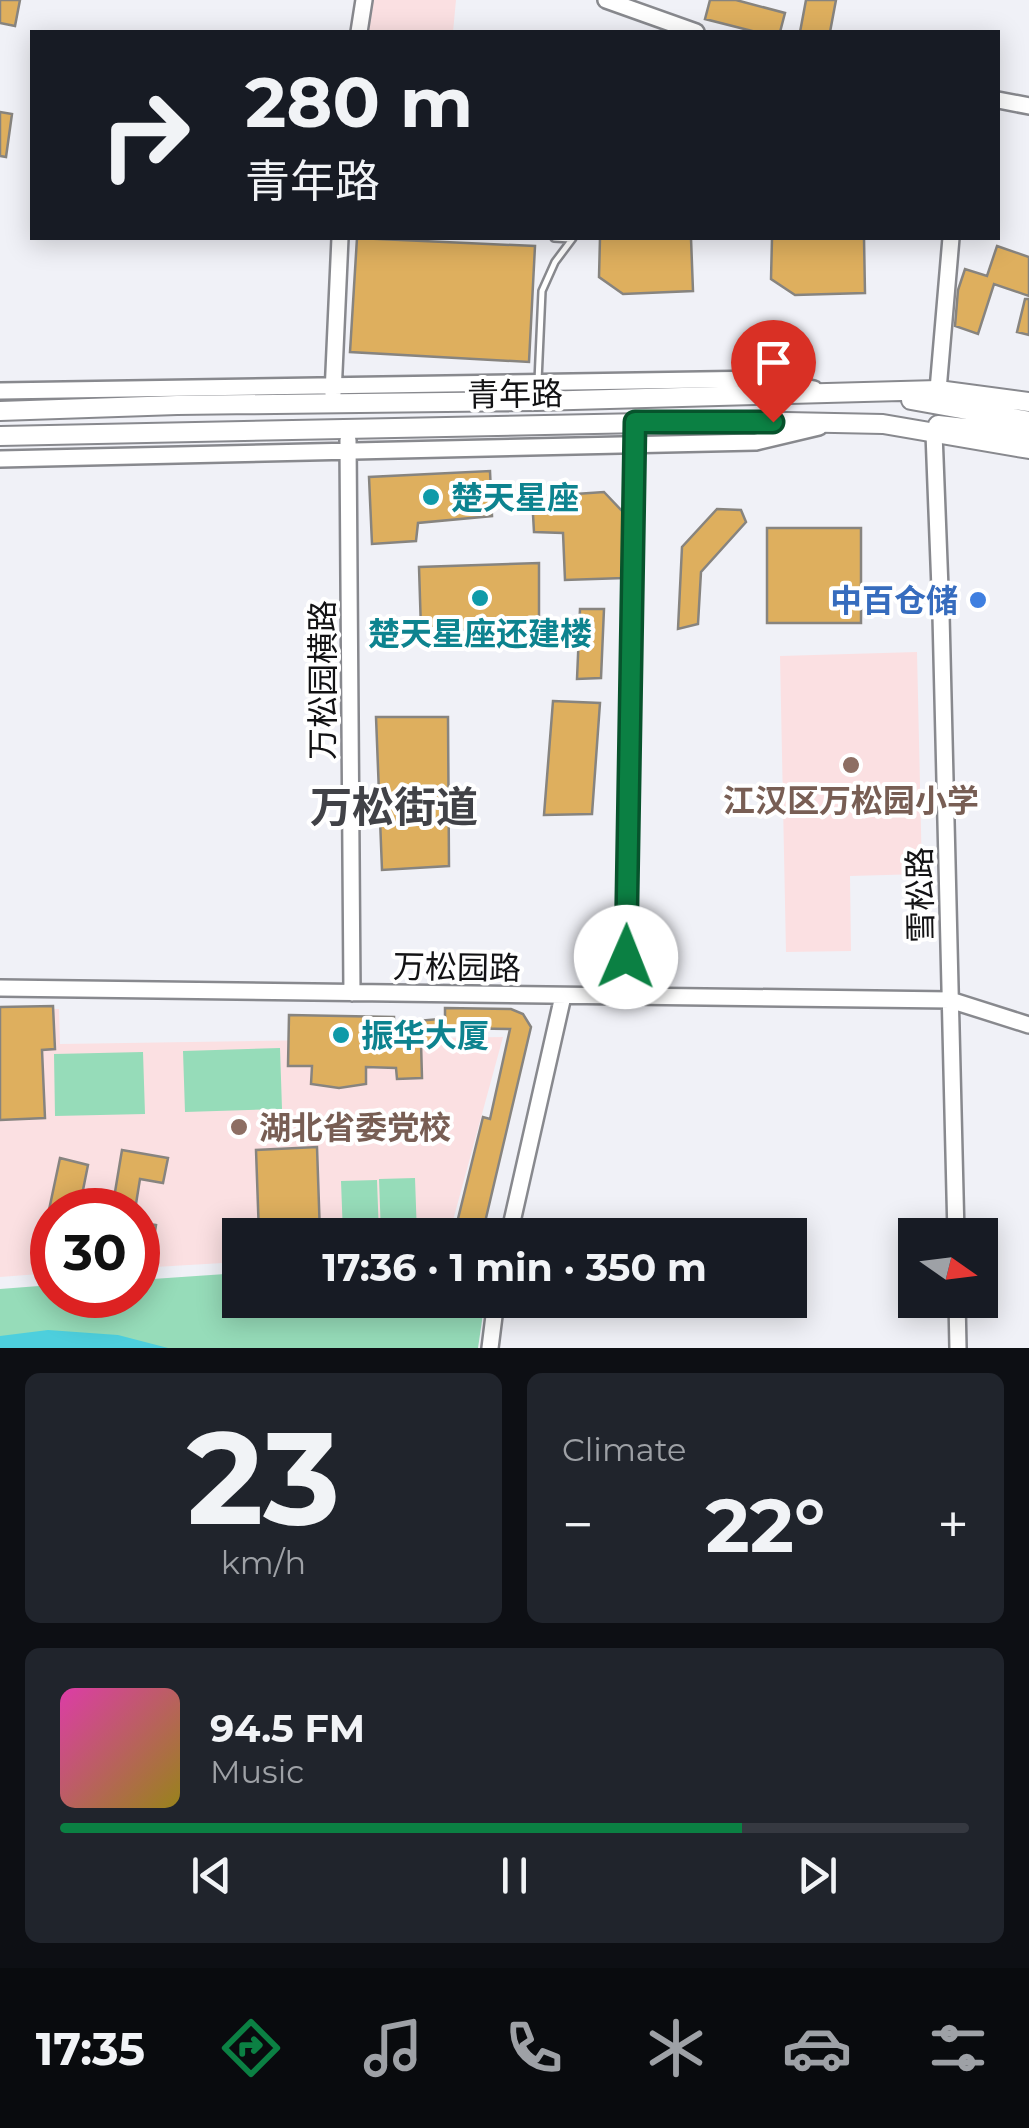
<!DOCTYPE html>
<html lang="en">
<head>
<meta charset="utf-8">
<style>
  body { margin:0; font-family:Montserrat,"Noto Sans SC",sans-serif; background:#20242c; color:#f1f3f6; height:100vh; display:flex; flex-direction:column; font-size:38px; white-space:nowrap }
  * { box-sizing:border-box; margin:0 }
  p { font-size:32px; color:#9ea1a6 }
  .icon { flex:none; width:55px; height:55px; fill:none; stroke:currentColor; stroke-width:2; stroke-linecap:round; stroke-linejoin:round }
  .map { position:relative; height:1348px; overflow:hidden }
  .panel { display:flex; flex-direction:column; gap:25px; padding:25px; background:#0d0f14; flex:1 }
  .panel>* { flex:none }
  .guide { position:absolute; left:30px; top:30px; width:970px; height:210px; border-radius:0px; box-shadow:0 5px 25px #0003; background:#171b24; color:#f1f3f6; overflow:hidden }
  .needle { width:65px; rotate:104deg }
  .tools { position:absolute; left:898px; top:1218px; display:grid; gap:20px }
  .tools a { display:grid; place-items:center; width:100px; height:100px; border-radius:0px; background:#171b24; box-shadow:0 5px 25px #0003; font-size:50px }
  .speed { position:absolute; left:30px; top:1188px; display:flex; gap:20px; font-size:50px; font-weight:700; text-align:center }
  .speed>* { display:grid; place-content:center; width:130px; height:130px; border-radius:50%; background:#171b24; box-shadow:0 5px 25px #0003; line-height:1 }
  .speed .limit { border:15px solid #d22; background:#fff; color:#111 }
  .pin { position:absolute; display:grid; place-items:center; width:85px; height:85px; color:#fff; margin:-102px -42px; border-radius:50% 50% 50% 0; rotate:-45deg; box-shadow:0 0 10px #0007 }
  .pin .icon { rotate:45deg }
  .me { position:absolute; width:110px; margin:-55px; rotate:1deg; stroke-linejoin:round; filter:drop-shadow(0 0 8px #0008) }
  .turn { display:flex; align-items:center; gap:35px; height:210px; padding:0 50px; font-size:45px }
  .turn .icon { width:130px; height:130px; stroke-width:2.5 }
  .turn b { display:block; font-size:70px; line-height:85px }
  .big { font-size:75px; font-weight:700; line-height:1.1 }
  .panel .card { flex:1; display:flex; flex-direction:column; justify-content:center; gap:15px; min-width:0; padding:0 35px; border-radius:15px; background:#20242c }
  .panel .dial { align-items:center; gap:0 }
  .dial b { font-size:130px; line-height:1 }
  .song { display:flex; align-items:center; gap:30px }
  .cover { width:120px; height:120px; border-radius:15px; background:linear-gradient(135deg,hsl(320 70% 55%),hsl(50 70% 35%)) }
  .played { height:10px; border-radius:5px; background:linear-gradient(90deg,#0b8043 75%,#363941 75%) }
  .keys { display:flex; justify-content:space-around; direction:ltr }
  .heat { display:flex; justify-content:space-between; align-items:center; font-size:55px; direction:ltr }
  .panel .tiles { flex:1; display:grid; gap:25px; grid-template-columns:1fr 1fr }
  .card:last-child { grid-column:span 2 }
  .trip { position:absolute; left:222px; top:1218px; width:585px; height:100px; border-radius:0px; background:#171b24; box-shadow:0 5px 25px #0003; font-weight:700; line-height:100px; text-align:center }
  .dock { display:flex; height:160px; justify-content:space-around; align-items:center; background:#090b0e; color:#9ea1a6 }
  .dock .icon { width:70px; height:70px }
  .dock .on { color:#0b8043 }
  .dock b { font-size:45px; color:#f1f3f6 }
  .map>svg:first-child { display:block }
</style>
</head>
<body>
<div class="map">
<svg width="1029" height="1348" viewBox="0 0 1029 1348">
  <rect width="100%" height="100%" fill="#f0f1f7"/>
  <path fill="#fbe0e2" d="M369 0H456L453 32H365Z
    M917 652 922 874 850 876 851 951 786 952 780 656Z
    M0 1008 59 1009 60 1044 503 1037 449 1235H240V1262L138 1268V1210H52V1273L0 1277Z"/>
  <path fill="#96dcb9" d="M280 1048 282 1109 185 1112 183 1051Z
    M143 1052 145 1114 55 1116 54 1054Z
    M415 1178 417 1235H381L379 1179Z
    M377 1180 379 1235H343L341 1181Z
    M240 1273V1300H485L478 1348H0V1289L52 1285V1295H138V1280Z"/>
  <path fill="#4dcfdd" d="M48 1330 118 1335 168 1348H0V1336Z"/>
  <path fill="#deaf5e" stroke="#87847f" stroke-width="2.5" d="M0 0H20L15 26 0 23Z
    M710 0H736L785 13 780 32H756L705 19Z
    M806 0H836L830 32H800Z
    M0 112 12 114 6 157 0 156Z
    M357 238 535 246 529 362 350 352Z
    M600 238H691L693 291 623 294 599 277Z
    M772 238H864L865 293 795 295 771 279Z
    M997 246 1029 257V296L994 284 978 334 955 326 958 290 965 269 987 276Z
    M1025 299H1029V335L1017 332Z
    M490 471 492 516 418 523 416 541 372 544 369 477Z
    M604 492 623 512 624 578 565 580 563 533 534 532 532 497Z
    M717 509 741 510 746 522 701 572 698 624 678 629 682 547Z
    M767 528H861V623H767Z
    M539 563V629L421 630 419 567Z
    M580 609H604L601 678 577 679Z
    M553 701 600 703 592 814 544 815Z
    M376 717H448L449 866 382 870Z
    M53 1006 55 1049 42 1050 45 1118 0 1120V1007Z
    M445 1008 511 1009 523 1014 531 1027 482 1235H454L483 1117 490 1119 510 1029 445 1028Z
    M289 1015 394 1017V1023L439 1019 440 1041 421 1042 422 1078 397 1079 396 1068 366 1067V1084L339 1088 311 1084 312 1066H288Z
    M317 1147 320 1235H259L256 1150Z
    M122 1150 168 1158 163 1183 140 1179 135 1210H112Z
    M60 1158 88 1165 79 1210H49Z
    M48 1213 52 1214V1250L41 1247Z
    M138 1222 156 1225 152 1251 138 1248Z"/>
  <g fill="none" stroke-linecap="round" stroke-linejoin="round">
    <g stroke="#88898e" stroke-width="10">
      <path id="lane" d="M554 238 571 239
        M538 381 542 291 555 262 573 238"/>
    </g>
    <g stroke="#88898e" stroke-width="15">
      <path id="street" d="M626 996 635 422"/>
    </g>
    <g stroke="#88898e" stroke-width="20">
      <path id="secondary" d="M606 0 696 32
        M359 32 364 0
        M998 100 1029 106
        M938 390 951 238
        M0 391 766 379 814 389
        M333 394 340 238
        M934 433 941 615 956 1235
        M348 440 352 993
        M0 459 756 442 819 427
        M0 988 950 1000 1029 1025
        M509 1235 563 996
        M957 1300 958 1348
        M490 1348 496 1300"/>
    </g>
    <g stroke="#88898e" stroke-width="22">
      <path id="primary" d="M911 400 1029 421
        M0 411 177 405 537 401 938 390 1029 402
        M938 425 1029 435
        M0 436 742 421 883 424 1029 449"/>
    </g>
    <use href="#lane" stroke="#fff" stroke-width="5"/>
    <use href="#street" stroke="#fff" stroke-width="10"/>
    <use href="#secondary" stroke="#fff" stroke-width="15"/>
    <use href="#primary" stroke="#fff" stroke-width="18"/>
  </g>
  <g fill="none" stroke-linecap="round" stroke-linejoin="round">
    <g stroke="#07532c" stroke-width="25">
      <path id="route" d="M626 957 635 422H773"/>
    </g>
    <use href="#route" stroke="#0b8043" stroke-width="18"/>
  </g>
  <g fill="#0f9aa8" stroke="#fff" stroke-width="4">
    <circle cx="431" cy="497" r="10"/>
    <circle cx="480" cy="598" r="10"/>
    <circle cx="341" cy="1035" r="10"/>
  </g>
  <circle fill="#3f7fe0" stroke="#fff" stroke-width="4" cx="978" cy="600" r="10"/>
  <g fill="#8d6e63" stroke="#fff" stroke-width="4">
    <circle cx="851" cy="765" r="10"/>
    <circle cx="239" cy="1127" r="10"/>
  </g>
  <g text-anchor="middle" dominant-baseline="central" stroke-width="8" stroke-linejoin="round" paint-order="stroke">
    <g font-size="32" fill="#121214" stroke="#fff">
      <text transform="translate(515 394) rotate(-1)">青年路</text>
      <text transform="translate(322 680) rotate(-90)">万松园横路</text>
      <text transform="translate(920 895) rotate(-91)">雪松路</text>
      <text transform="translate(457 967) rotate(1)">万松园路</text>
    </g>
    <g font-size="32" font-weight="bold" fill="#0d838f" stroke="#fff" text-anchor="start">
      <text x="451" y="497">楚天星座</text>
      <text x="480" y="633" text-anchor="middle">楚天星座还建楼</text>
      <text x="361" y="1035">振华大厦</text>
    </g>
    <g font-size="32" font-weight="bold" fill="#366cbe" stroke="#fff" text-anchor="end">
      <text x="958" y="600">中百仓储</text>
    </g>
    <g font-size="32" font-weight="bold" fill="#785e54" stroke="#fff">
      <text x="851" y="800">江汉区万松园小学</text>
      <text x="259" y="1127" text-anchor="start">湖北省委党校</text>
    </g>
    <g font-size="42" font-weight="bold" fill="#414247" stroke="#fff">
      <text x="394" y="807">万松街道</text>
    </g>
  </g>
</svg>
<div class="tools">
<a><svg class="needle" viewBox="-14 -14 28 28"><path d="M0-13l5 13h-10z" fill="#e53935"/><path d="M0 13l5-13h-10z" fill="#9ea1a6"/></svg></a>
</div>
<div class="speed"><div class="limit">30</div></div>
<div class="pin" style="left:773px;top:422px;background:#d93025"><svg class="icon" aria-label="arrive" viewBox="0 0 24 24"><path d="M6 21V4h12l-3 4 3 4H6"/></svg></div>
<svg class="me" style="left:626px;top:957px" viewBox="-20 -20 40 40"><circle r="19" fill="#fff"/><path d="M0-13L10 11 0 6-10 11z" fill="#0b8043"/></svg>
<div class="trip">17:36 · 1 min · 350 m</div>
<div class="guide">
<div class="turn"><svg class="icon" aria-label="right" viewBox="0 0 24 24"><path d="M7 20v-9h11M14 6l5 5-5 5"/></svg><div><b>280 m</b>青年路</div></div>
</div>
</div>
<section class="panel">
<div class="tiles">
<div class="card dial"><b>23</b><p>km/h</p></div>
<div class="card"><p>Climate</p>
<div class="heat"><a>−</a><b class="big">22°</b><a>+</a></div>
</div>
<div class="card">
<div class="song"><i class="cover"></i><div><b>94.5 FM</b><p>Music</p></div></div>
<div class="played"></div>
<div class="keys"><svg class="icon" aria-label="previous" viewBox="0 0 24 24"><path d="M18 5L8 12l10 7zM5 5v14"/></svg><svg class="icon" aria-label="pause" viewBox="0 0 24 24"><path d="M8 5v14M16 5v14"/></svg><svg class="icon" aria-label="next" viewBox="0 0 24 24"><path d="M6 5l10 7-10 7zM19 5v14"/></svg></div>
</div>
</div>
</section>
<nav class="dock">
<b>17:35</b>
<svg class="icon on" aria-label="directions" viewBox="0 0 24 24"><path d="M12 3l9 9-9 9-9-9zM9 14v-3h6M13 9l2 2-2 2"/></svg>
<svg class="icon" aria-label="music" viewBox="0 0 24 24"><path d="M9 18V5l10-2v13"/><circle cx="6" cy="18" r="3"/><circle cx="16" cy="16" r="3"/></svg>
<svg class="icon" aria-label="phone" viewBox="0 0 24 24"><path d="M5 4h4l2 5-3 2q2 4 5 5l2-3 5 2v4C11 20 4 13 5 4z"/></svg>
<svg class="icon" aria-label="climate" viewBox="0 0 24 24"><path d="M12 3v18M4 7l16 10M4 17L20 7"/></svg>
<svg class="icon" aria-label="car" viewBox="0 0 24 24"><path d="M5 17H2v-5l4-1 3-4h7l3 4 3 1v5h-3M9 17h6M6 11h13"/><circle cx="7" cy="17" r="2"/><circle cx="17" cy="17" r="2"/></svg>
<svg class="icon" aria-label="filters" viewBox="0 0 24 24"><path d="M4 7h16M4 17h16"/><circle cx="9" cy="7" r="2"/><circle cx="15" cy="17" r="2"/></svg>
</nav>
</body>
</html>
